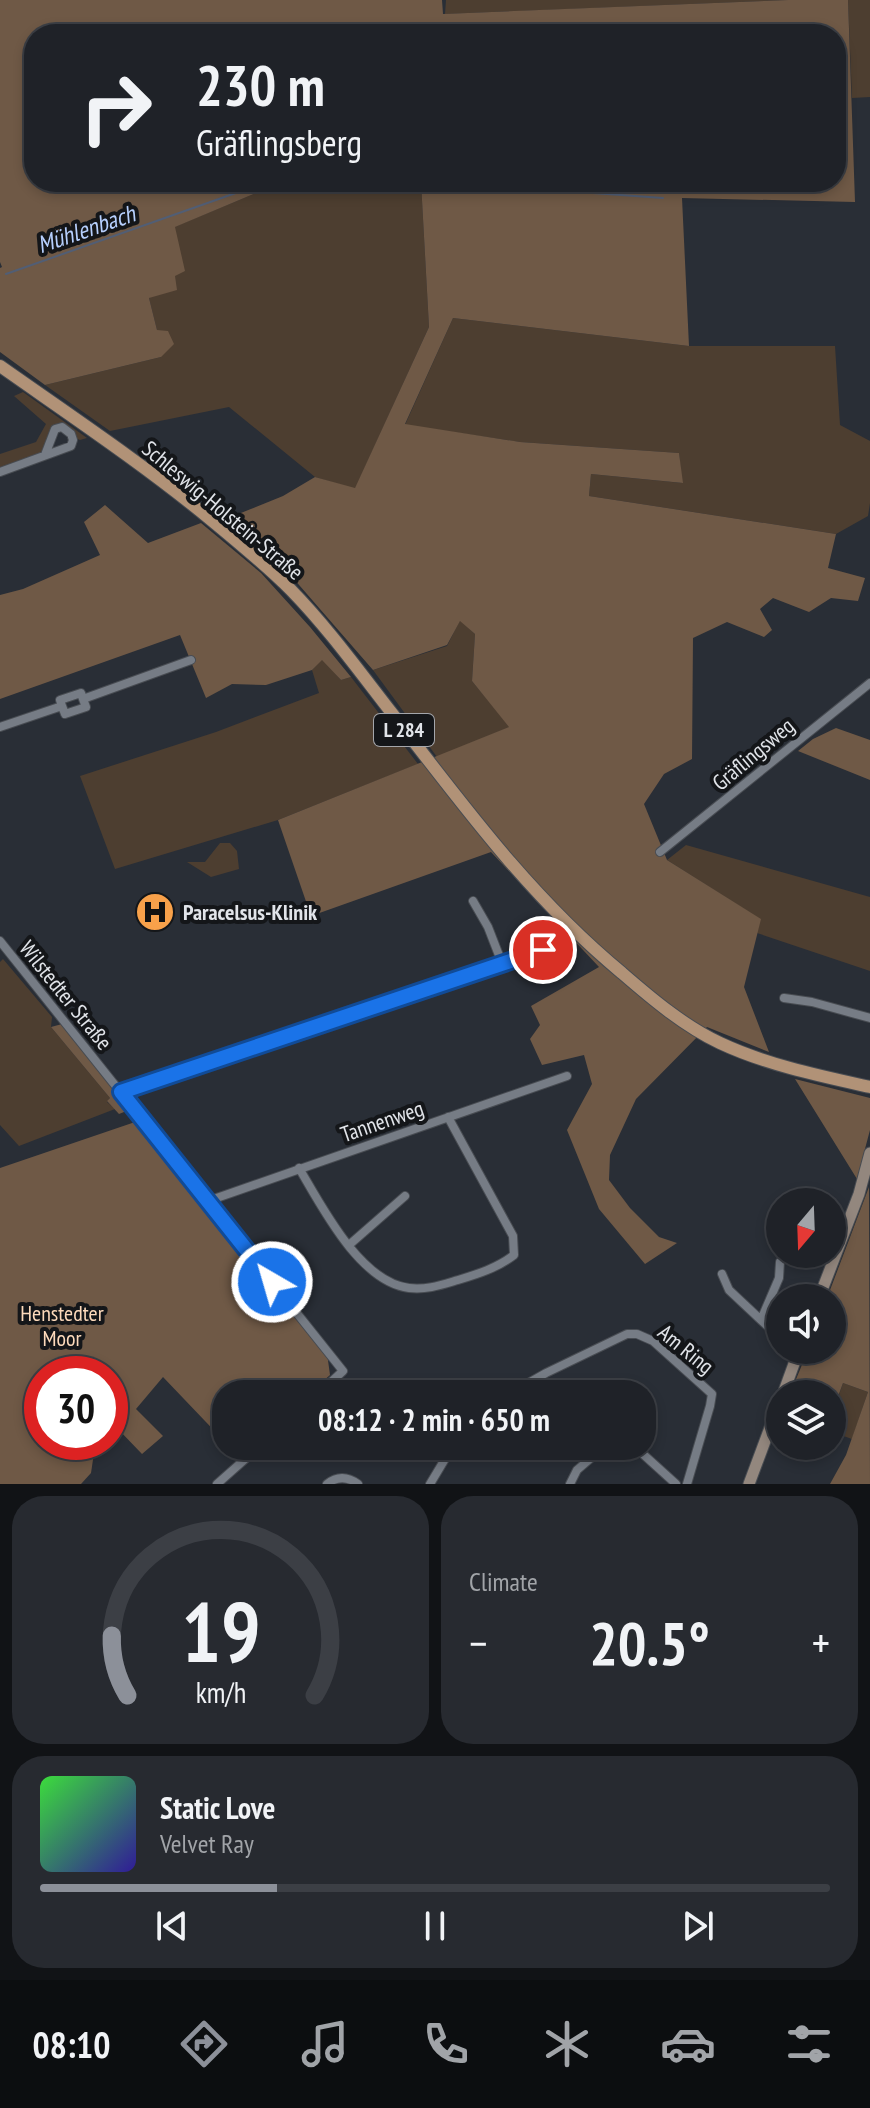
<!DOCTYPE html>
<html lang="en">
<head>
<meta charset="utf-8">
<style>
  body { margin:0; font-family:"PT Sans Narrow",sans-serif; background:#272a30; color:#f1f3f6; height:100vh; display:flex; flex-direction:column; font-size:30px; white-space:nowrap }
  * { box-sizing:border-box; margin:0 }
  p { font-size:26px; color:#a1a4a8 }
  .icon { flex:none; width:44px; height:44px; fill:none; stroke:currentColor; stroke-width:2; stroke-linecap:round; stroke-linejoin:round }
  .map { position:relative; height:1484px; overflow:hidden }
  .panel { display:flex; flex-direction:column; gap:12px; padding:12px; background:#111316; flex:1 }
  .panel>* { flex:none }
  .banner { position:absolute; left:24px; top:24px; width:822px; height:168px; border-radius:32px; box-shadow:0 4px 12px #0003,0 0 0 2px #3c3f45; background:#1f2228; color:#f1f3f6; overflow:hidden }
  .needle { width:52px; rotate:199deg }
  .buttons { position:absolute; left:766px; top:1188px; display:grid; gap:16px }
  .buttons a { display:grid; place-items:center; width:80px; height:80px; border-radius:50%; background:#1f2228; box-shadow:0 4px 12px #0003,0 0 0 2px #3c3f45; font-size:40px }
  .speed { position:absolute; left:24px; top:1356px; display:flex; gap:16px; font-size:40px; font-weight:700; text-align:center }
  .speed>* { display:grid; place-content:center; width:104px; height:104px; border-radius:50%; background:#1f2228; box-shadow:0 4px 12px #0003,0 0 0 2px #3c3f45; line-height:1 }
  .speed .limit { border:12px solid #d22; background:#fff; color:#111 }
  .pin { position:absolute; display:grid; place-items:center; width:68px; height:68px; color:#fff; margin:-34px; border:4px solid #fff; border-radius:50%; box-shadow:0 2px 8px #0007 }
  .me { position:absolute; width:88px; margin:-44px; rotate:322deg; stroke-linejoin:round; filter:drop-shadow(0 0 6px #0008) }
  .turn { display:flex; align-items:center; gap:28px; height:168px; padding:0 40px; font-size:36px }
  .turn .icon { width:104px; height:104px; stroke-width:2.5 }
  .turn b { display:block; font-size:56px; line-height:68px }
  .big { font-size:60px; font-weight:700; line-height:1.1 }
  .panel .widget { flex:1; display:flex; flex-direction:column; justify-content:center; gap:12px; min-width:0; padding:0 28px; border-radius:32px; background:#272a30 }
  .panel .dial { align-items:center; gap:0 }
  .dial svg { height:208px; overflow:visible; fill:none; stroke:#3c3f45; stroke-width:7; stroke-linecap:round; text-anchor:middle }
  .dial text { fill:#f1f3f6; stroke:none }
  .song { display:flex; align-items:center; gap:24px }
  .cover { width:96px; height:96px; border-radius:12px; background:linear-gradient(135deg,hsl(120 70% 55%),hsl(250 70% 35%)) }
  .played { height:8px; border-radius:4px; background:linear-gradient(90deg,#8c9099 30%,#3c3f45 30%) }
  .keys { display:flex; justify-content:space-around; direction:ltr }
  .heat { display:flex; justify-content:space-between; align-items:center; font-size:44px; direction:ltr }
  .panel .tiles { flex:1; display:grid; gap:12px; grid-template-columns:1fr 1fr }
  .widget:last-child { grid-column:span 2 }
  .trip { position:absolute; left:212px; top:1380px; width:444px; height:80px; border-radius:32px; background:#1f2228; box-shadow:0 4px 12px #0003,0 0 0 2px #3c3f45; font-weight:700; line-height:80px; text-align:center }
  .tab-bar { display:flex; height:128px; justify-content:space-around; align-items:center; background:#0c0e10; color:#a1a4a8 }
  .tab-bar .icon { width:56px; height:56px }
  .tab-bar .current { color:#8c9099 }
  .tab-bar b { font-size:36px; color:#f1f3f6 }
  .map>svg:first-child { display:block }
</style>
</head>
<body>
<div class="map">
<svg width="870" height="1484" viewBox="0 0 870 1484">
  <rect width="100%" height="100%" fill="#292e36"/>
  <path fill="#4d3e30" d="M446 0H788L445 14Z
    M848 0H870V97L852 98Z
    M317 182H421L429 327 355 489 315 477 229 407 110 431 45 385 161 357 157 330 149 298 175 276 174 227 275 185Z
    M453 318 689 346H835L840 425 870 441V503L868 516 836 534 589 496 591 474 682 483 679 453 520 442 405 425Z
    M23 392 87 438 80 440 75 438 62 425 43 454 0 469V454L36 442 46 424 14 396Z
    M460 620 475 634 472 681 510 727 437 757 373 670 447 646Z
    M322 659 341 680 351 677 418 764 278 820 115 869 80 776 216 732 319 693 312 670Z
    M220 843H230L237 851 239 869 211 877 187 862H205Z
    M686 845 870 897V971L757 933 760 919 667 860Z
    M3 959 52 1017 51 1027 110 1098 107 1102 115 1109 19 1146 0 1125V962Z
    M843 1383 868 1392 852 1439 832 1432V1415Z"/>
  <path fill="#6f5946" d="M0 0H442L443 14 788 0H848L855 202 682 198 689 346 453 318 405 424 520 442 679 453 683 483 591 474 589 496 836 534 828 568 865 578 858 601 831 598 809 612 773 598 760 609 772 630 764 637 727 622 693 638 692 759 664 774 644 804 667 860 761 919 744 987 769 1052 707 1027 636 1099 610 1155 609 1180 630 1208 659 1237 677 1243 645 1264 599 1209 567 1130 592 1084 584 1055 542 1065 530 1039 540 1025 531 1006 599 967 491 852 311 916 278 820 509 727 472 681 475 634 460 621 447 645 373 670 293 578 226 519 283 496 315 477 355 488 429 327 421 182H836V34H34V182H317L275 185 175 227 185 271 175 276 177 290 149 298 157 330 168 331 174 344 161 357 45 385 0 352V268L2 267 0 262Z
    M105 505 148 543 201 523 261 573 310 627 351 677 341 680 322 660 312 670 266 685 232 684 206 698 180 635 0 699V595L23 589 100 555 84 522Z
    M836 728 870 740V780L798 751 813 739Z
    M62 1024 103 1072 129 1110 119 1114 107 1101 110 1098 51 1027Z
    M795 1079 870 1098V1130L857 1179Z
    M138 1121 327 1353 330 1375 309 1394H226V1443L163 1377 136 1409 163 1436 142 1454 117 1428 110 1434V1374H42V1442H104L94 1453 91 1473 81 1484H0V1168Z
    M869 1187 870 1484H830L846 1455 868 1392 843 1383 832 1413V1394H790L808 1350H832V1298H827Z"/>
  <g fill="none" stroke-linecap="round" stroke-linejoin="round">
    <path stroke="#515e75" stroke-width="2" d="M437 182 663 198
      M6 274 267 182"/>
    <g stroke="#484c52" stroke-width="10">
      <path id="street" d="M0 472 71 446 73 440 71 434 62 427 55 429 45 455
        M62 706 60 700 81 693 83 699
        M0 727 62 706 65 714 86 707 83 699 191 660
        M660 852 870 683
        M473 901 488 927 502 963
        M0 941 343 1371 318 1394
        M784 998 812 1002 870 1018
        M121 1092 543 950
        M299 1168C322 1207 360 1282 409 1288 427 1290 441 1285 458 1280 478 1274 497 1268 514 1255L513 1236 448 1117
        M208 1201 567 1076
        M349 1245 405 1196
        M722 1274 729 1290 761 1320 779 1278 780 1262
        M761 1320 780 1338
        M509 1394 546 1373 627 1334H637L653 1341 712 1394 710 1406 687 1484
        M634 1446 676 1484
        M217 1484 260 1446
        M327 1484C337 1476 347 1476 358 1484
        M430 1484 445 1459 456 1446
        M570 1484 577 1470 605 1446"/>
    </g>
    <g stroke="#484c52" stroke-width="13">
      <path id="secondary" d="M819 1298 859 1194 870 1153
        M783 1394 799 1350
        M749 1484 780 1401"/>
    </g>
    <g stroke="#484c52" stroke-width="14">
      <path id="primary" d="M0 366C71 416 143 464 210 519 238 542 266 565 291 590 328 628 359 671 391 712 463 805 530 897 622 973 652 999 684 1026 720 1043 767 1065 820 1076 870 1087"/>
    </g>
    <use href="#street" stroke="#767c85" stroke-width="8"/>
    <use href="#secondary" stroke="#93877e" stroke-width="11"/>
    <use href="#primary" stroke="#b19277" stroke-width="12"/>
  </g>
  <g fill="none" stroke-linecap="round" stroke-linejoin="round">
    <g stroke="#114b97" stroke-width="20">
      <path id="route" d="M272 1282 121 1092 543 950"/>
    </g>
    <use href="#route" stroke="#1a73e8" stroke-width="14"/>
  </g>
  <defs>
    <g id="hospital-disc" transform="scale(2)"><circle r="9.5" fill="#f8a14a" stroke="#141619"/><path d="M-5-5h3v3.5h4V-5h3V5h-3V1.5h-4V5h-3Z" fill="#111"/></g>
  </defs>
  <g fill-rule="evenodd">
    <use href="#hospital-disc" x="155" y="912"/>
  </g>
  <g text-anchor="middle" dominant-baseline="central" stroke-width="8" stroke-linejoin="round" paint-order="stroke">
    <rect fill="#141619" stroke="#a4a6ab" stroke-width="2" x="374" y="714" width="60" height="32" rx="6"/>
    <g font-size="20" font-weight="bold" fill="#e1e4e9">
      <text x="404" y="730">L 284</text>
    </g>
    <g font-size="22" fill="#e1e4e9" stroke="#141619">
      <text transform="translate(223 510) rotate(40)">Schleswig-Holstein-Straße</text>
      <text transform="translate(753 754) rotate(-40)">Gräflingsweg</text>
      <text transform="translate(66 995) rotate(51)">Wilstedter Straße</text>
      <text transform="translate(382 1121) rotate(-19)">Tannenweg</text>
      <text transform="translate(686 1349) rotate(39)">Am Ring</text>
    </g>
    <g font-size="22" font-weight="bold" fill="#e1e4e9" stroke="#141619" text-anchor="start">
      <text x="183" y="912">Paracelsus-Klinik</text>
    </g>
    <g font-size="22" fill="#fddabb" stroke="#141619">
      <text x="62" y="1313">Henstedter<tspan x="62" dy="25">Moor</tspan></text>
    </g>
    <g font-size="24" font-style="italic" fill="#b7d0fe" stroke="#141619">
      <text transform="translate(86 229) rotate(-19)">Mühlenbach</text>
    </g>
  </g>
</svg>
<div class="buttons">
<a><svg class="needle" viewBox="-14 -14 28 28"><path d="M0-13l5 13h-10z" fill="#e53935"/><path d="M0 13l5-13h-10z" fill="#a1a4a8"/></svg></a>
<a><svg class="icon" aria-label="sound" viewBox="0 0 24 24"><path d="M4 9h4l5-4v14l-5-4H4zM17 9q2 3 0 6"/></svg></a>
<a><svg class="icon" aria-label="layers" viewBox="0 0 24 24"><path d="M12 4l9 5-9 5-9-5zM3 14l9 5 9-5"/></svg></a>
</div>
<div class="speed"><div class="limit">30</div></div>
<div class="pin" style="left:543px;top:950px;background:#d93025"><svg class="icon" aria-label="arrive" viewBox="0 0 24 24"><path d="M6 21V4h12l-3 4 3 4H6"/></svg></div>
<svg class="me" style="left:272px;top:1282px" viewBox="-20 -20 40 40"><circle r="17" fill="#1a73e8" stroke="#fff" stroke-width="3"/><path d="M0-11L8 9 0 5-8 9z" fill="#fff"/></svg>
<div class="trip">08:12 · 2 min · 650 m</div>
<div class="banner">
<div class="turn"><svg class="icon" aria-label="right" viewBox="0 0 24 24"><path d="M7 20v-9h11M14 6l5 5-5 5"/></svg><div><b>230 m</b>Gräflingsberg</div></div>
</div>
</div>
<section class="panel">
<div class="tiles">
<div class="widget dial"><svg viewBox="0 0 100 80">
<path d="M14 69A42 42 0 1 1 86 69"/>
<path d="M14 69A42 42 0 0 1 8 46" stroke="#8c9099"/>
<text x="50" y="56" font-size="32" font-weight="700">19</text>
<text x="50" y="72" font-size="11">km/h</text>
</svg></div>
<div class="widget"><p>Climate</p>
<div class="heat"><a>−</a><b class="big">20.5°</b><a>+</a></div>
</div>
<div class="widget">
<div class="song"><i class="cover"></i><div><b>Static Love</b><p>Velvet Ray</p></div></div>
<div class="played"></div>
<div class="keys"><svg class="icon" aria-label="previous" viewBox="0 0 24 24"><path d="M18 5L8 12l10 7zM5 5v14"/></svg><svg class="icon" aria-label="pause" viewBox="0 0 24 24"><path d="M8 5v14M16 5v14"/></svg><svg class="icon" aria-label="next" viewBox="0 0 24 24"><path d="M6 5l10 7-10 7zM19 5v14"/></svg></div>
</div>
</div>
</section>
<nav class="tab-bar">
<b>08:10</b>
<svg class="icon current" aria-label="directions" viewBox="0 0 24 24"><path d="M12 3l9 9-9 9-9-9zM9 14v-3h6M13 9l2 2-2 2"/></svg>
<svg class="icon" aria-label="music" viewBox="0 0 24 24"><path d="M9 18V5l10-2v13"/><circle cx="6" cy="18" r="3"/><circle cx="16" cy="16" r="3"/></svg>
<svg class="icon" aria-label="phone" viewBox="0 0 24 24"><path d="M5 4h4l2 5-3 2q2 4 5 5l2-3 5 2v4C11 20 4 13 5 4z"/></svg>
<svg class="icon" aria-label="climate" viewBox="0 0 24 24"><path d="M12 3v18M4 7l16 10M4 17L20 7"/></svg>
<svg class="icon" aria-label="car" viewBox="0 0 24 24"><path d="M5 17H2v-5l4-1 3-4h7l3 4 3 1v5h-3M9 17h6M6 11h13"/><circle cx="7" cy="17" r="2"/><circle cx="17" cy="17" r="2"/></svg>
<svg class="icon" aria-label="filters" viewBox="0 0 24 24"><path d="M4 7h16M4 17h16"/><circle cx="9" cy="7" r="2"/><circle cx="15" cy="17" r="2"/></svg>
</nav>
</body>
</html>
